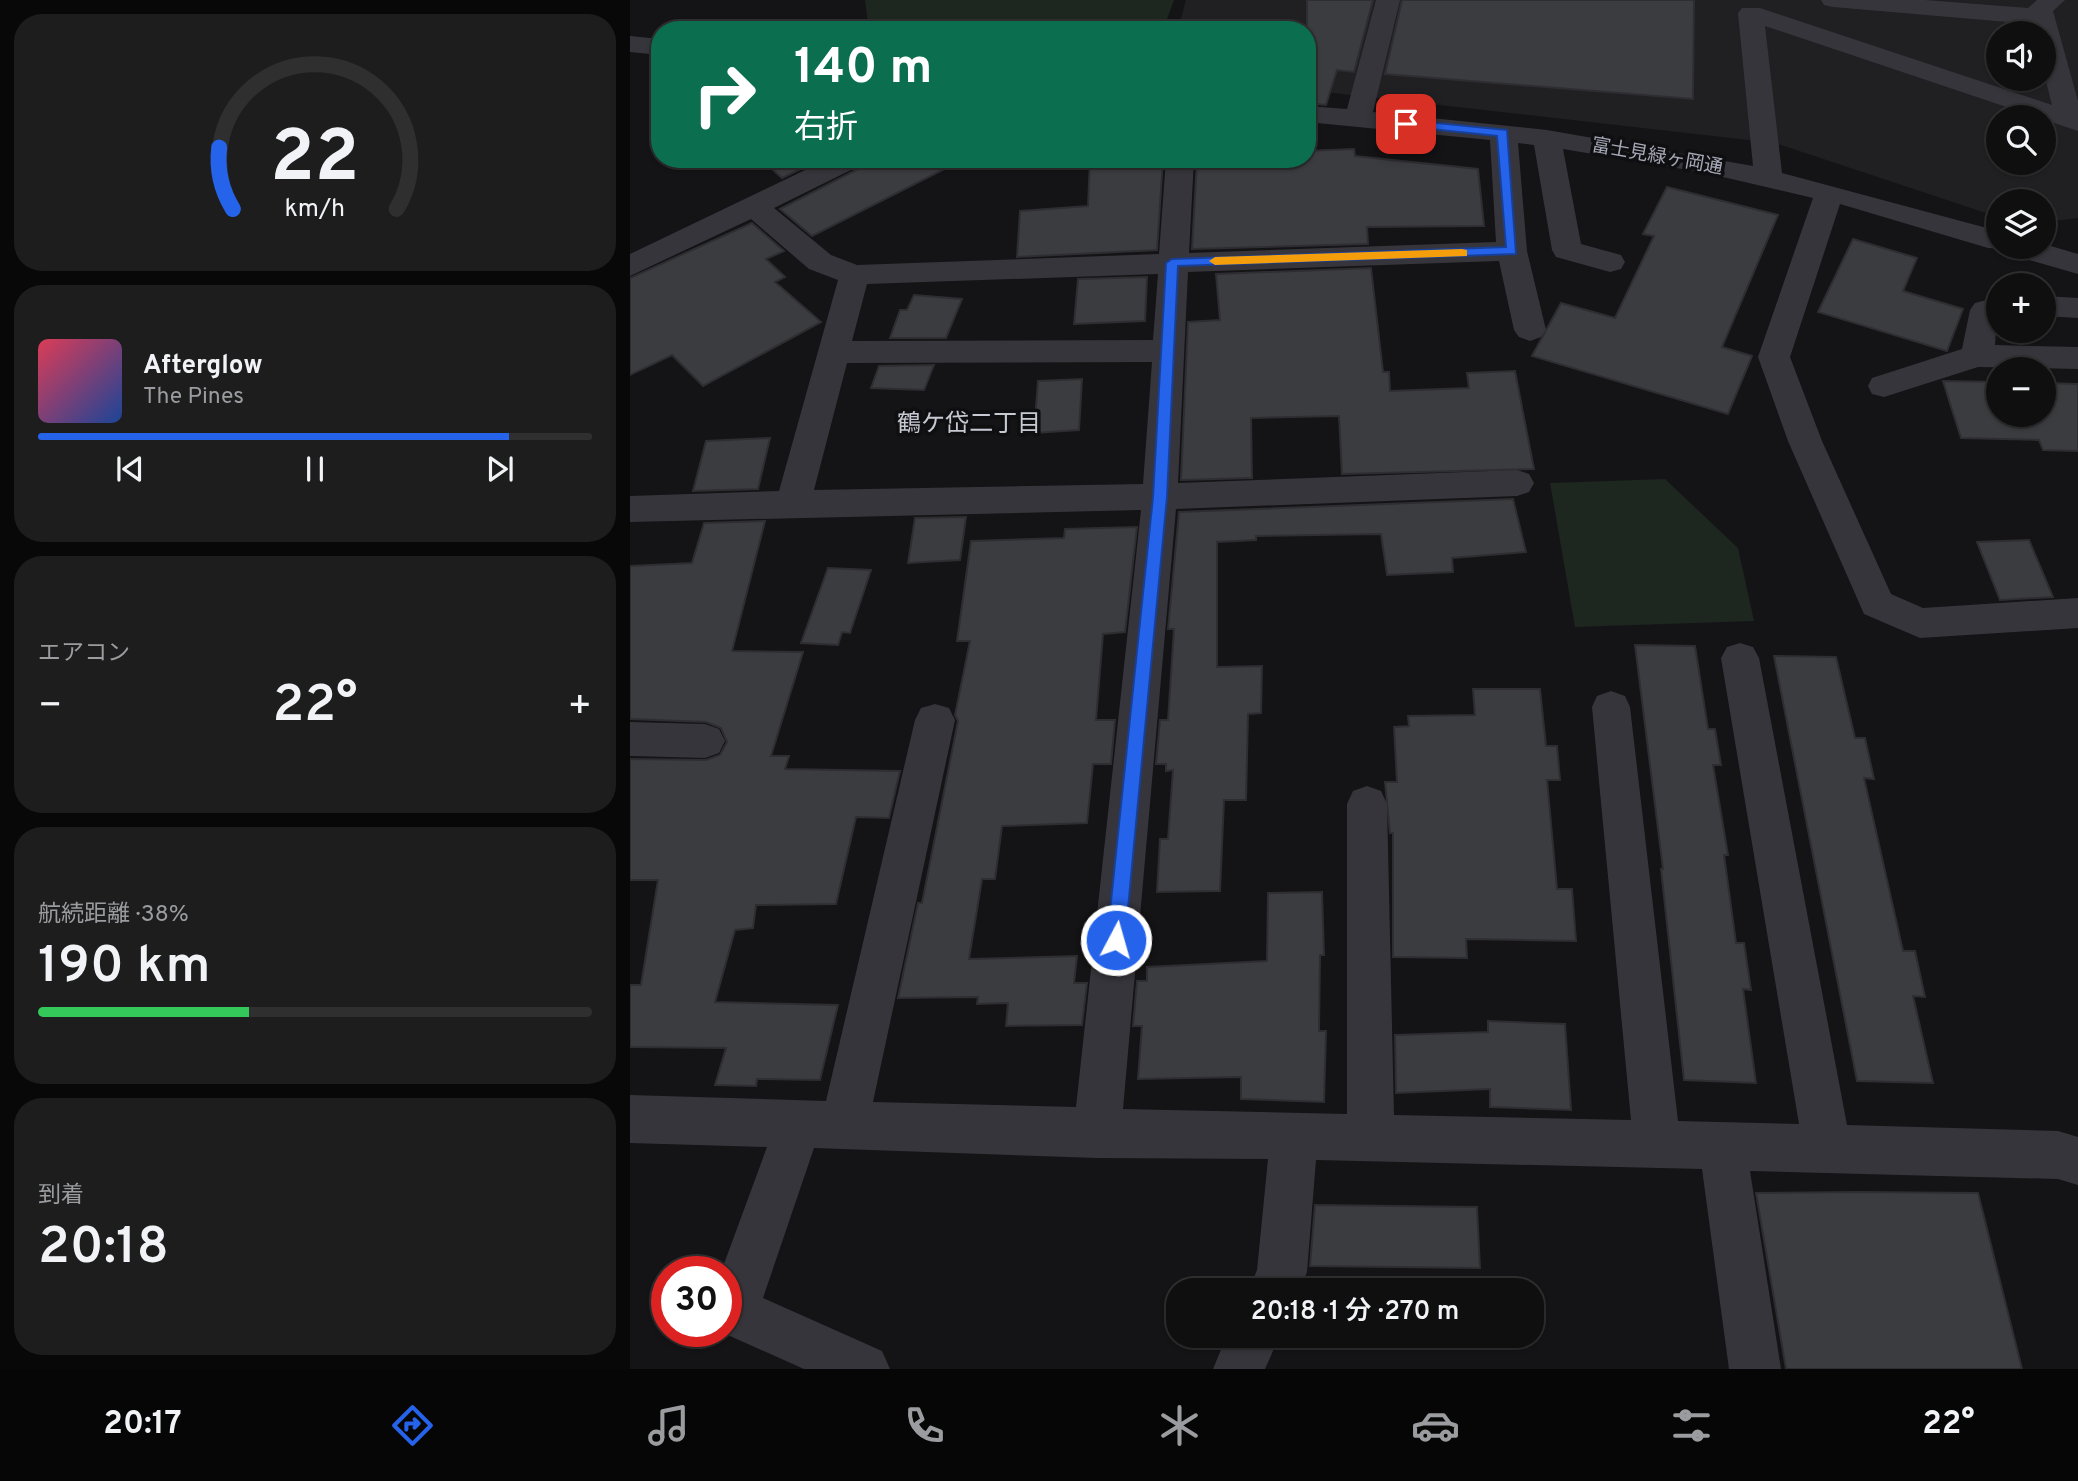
<!DOCTYPE html>
<html lang="ja">
<head>
<meta charset="utf-8">
<style>
  body { margin:0; font-family:Overpass,"Noto Sans JP",sans-serif; background:#1d1d1e; color:#f1f3f6; height:100vh; display:flex; flex-direction:column; font-size:26px; white-space:nowrap }
  * { box-sizing:border-box; margin:0 }
  p { font-size:23px; color:#9b9c9f }
  .icon { flex:none; width:38px; height:38px; fill:none; stroke:currentColor; stroke-width:2; stroke-linecap:round; stroke-linejoin:round }
  .map { position:relative; flex:1; overflow:hidden }
  .side { display:flex; flex-direction:column; gap:14px; padding:14px; background:#080809; width:630px }
  .side>* { flex:none }
  .guide { position:absolute; left:21px; top:21px; width:665px; height:147px; border-radius:28px; box-shadow:0 2px 5px #0004,0 0 0 2px #2f2f30; background:#0b6e4f; color:#fff; overflow:hidden }
  .buttons { position:absolute; left:1356px; top:21px; display:grid; gap:14px }
  .buttons a { display:grid; place-items:center; width:70px; height:70px; border-radius:50%; background:#0f0f10; box-shadow:0 2px 5px #0004,0 0 0 2px #2f2f30; font-size:35px }
  .speed { position:absolute; left:21px; top:1256px; display:flex; gap:14px; font-size:35px; font-weight:700; text-align:center }
  .speed>* { display:grid; place-content:center; width:91px; height:91px; border-radius:50%; background:#0f0f10; box-shadow:0 2px 5px #0004,0 0 0 2px #2f2f30; line-height:1 }
  .speed .limit { border:10px solid #d22; background:#fff; color:#111 }
  .pin { position:absolute; display:grid; place-items:center; width:60px; height:60px; color:#fff; margin:-30px; border-radius:14px; box-shadow:0 4px 10px #0006 }
  .me { position:absolute; width:77px; margin:-38px; rotate:6deg; stroke-linejoin:round; filter:drop-shadow(0 0 5px #0008) }
  .turn { display:flex; align-items:center; gap:24px; height:147px; padding:0 28px; font-size:32px }
  .turn .icon { width:91px; height:91px; stroke-width:2.5 }
  .turn b { display:block; font-size:49px; line-height:60px }
  .big { font-size:52px; font-weight:600; line-height:1.1 }
  .side .card { flex:1; display:flex; flex-direction:column; justify-content:center; gap:10px; min-width:0; padding:0 24px; border-radius:28px; background:#1d1d1e }
  .side .dial { align-items:center; gap:0 }
  .dial svg { height:182px; overflow:visible; fill:none; stroke:#2f2f30; stroke-width:7; stroke-linecap:round; text-anchor:middle }
  .dial text { fill:#f1f3f6; stroke:none }
  .song { display:flex; align-items:center; gap:21px }
  .cover { width:84px; height:84px; border-radius:10px; background:linear-gradient(135deg,hsl(350 70% 55%),hsl(220 70% 35%)) }
  .played { height:7px; border-radius:4px; background:linear-gradient(90deg,#2563eb 85%,#2f2f30 85%) }
  .keys { display:flex; justify-content:space-around; direction:ltr }
  .heat { display:flex; justify-content:space-between; align-items:center; font-size:38px; direction:ltr }
  .charge { height:10px; border-radius:5px; background:linear-gradient(90deg,#34c759 38%,#2f2f30 0) }
  .trip { position:absolute; left:536px; top:1278px; width:378px; height:70px; border-radius:28px; background:#0f0f10; box-shadow:0 2px 5px #0004,0 0 0 2px #2f2f30; font-weight:600; line-height:70px; text-align:center }
  .tab-bar { display:flex; height:112px; justify-content:space-around; align-items:center; background:#060606; color:#9b9c9f }
  .tab-bar .icon { width:49px; height:49px }
  .tab-bar .on { color:#2563eb }
  .tab-bar b { font-size:32px; color:#f1f3f6 }
  main { display:flex; flex:1; min-height:0 }
  .map>svg:first-child { display:block }
</style>
</head>
<body>
<main>
<section class="side">
<div class="card dial"><svg viewBox="0 0 100 80">
<path d="M14 69A42 42 0 1 1 86 69"/>
<path d="M14 69A42 42 0 0 1 8 42" stroke="#2563eb"/>
<text x="50" y="56" font-size="32" font-weight="700">22</text>
<text x="50" y="72" font-size="11">km/h</text>
</svg></div>
<div class="card">
<div class="song"><i class="cover"></i><div><b>Afterglow</b><p>The Pines</p></div></div>
<div class="played"></div>
<div class="keys"><svg class="icon" aria-label="previous" viewBox="0 0 24 24"><path d="M18 5L8 12l10 7zM5 5v14"/></svg><svg class="icon" aria-label="pause" viewBox="0 0 24 24"><path d="M8 5v14M16 5v14"/></svg><svg class="icon" aria-label="next" viewBox="0 0 24 24"><path d="M6 5l10 7-10 7zM19 5v14"/></svg></div>
</div>
<div class="card"><p>エアコン</p>
<div class="heat"><a>−</a><b class="big">22°</b><a>+</a></div>
</div>
<div class="card"><p>航続距離 · 38%</p><b class="big">190 km</b><div class="charge"></div></div>
<div class="card"><p>到着</p><b class="big">20:18</b></div>
</section>
<div class="map">
<svg width="1448" height="1369" viewBox="0 0 1448 1369">
  <rect width="100%" height="100%" fill="#141416"/>
  <path fill="#202023" fill-rule="evenodd" d="M556 0H1448V218L1414 222V201H1368V217L1145 143 677 90V30H548ZM1368 33H1414V79H1368ZM1368 117H1414V163H1368Z"/>
  <path fill="#1e2620" d="M235 0H544L533 30H239Z
    M1035 479 1108 548 1124 621 945 627 920 483Z"/>
  <path fill="#3b3c40" stroke="#2e2e32" stroke-width="2" d="M677 0H743L724 72 707 70 696 105 677 103Z
    M772 0H1064L1063 99 755 74Z
    M724 149 725 156 848 169 854 226 737 227 738 244 562 249 567 159H677V151Z
    M131 159H191L152 178Z
    M237 159H334L182 236 150 209 232 167Z
    M460 159H533L527 250 387 257 390 211 458 206Z
    M1037 187 1148 215 1092 347 1122 356 1098 414 902 356 931 303 985 318 1024 236 1013 234Z
    M122 223 154 251 136 259 155 277 145 282 191 322 73 386 42 355 0 375V278Z
    M1223 239 1287 258 1273 291 1333 309 1317 351 1188 312Z
    M741 268 753 372H759L760 391 839 388 837 373 885 371 904 469 712 474 709 416 621 418 622 478 551 480 558 322 590 320 586 274Z
    M517 277 515 321 444 324 448 279Z
    M284 295 332 299 316 338H260L270 310H277Z
    M304 365 294 390 241 388 249 366Z
    M452 379 449 430 404 433 408 381Z
    M1313 381 1368 382V415H1414V383L1448 384V451L1413 450 1409 440 1331 438Z
    M140 438 128 489 63 491 76 441Z
    M883 499 896 552 822 558 823 572 757 575 751 534 626 536V540L587 542V667L632 666 631 713 618 714 616 800H594L590 891 527 892 530 839H538L543 770 536 771V764H526L530 720H538L544 629H538L549 512Z
    M336 517 330 560 278 563 285 518Z
    M135 521 102 651 173 652 141 756H159L155 769 270 771 259 818 226 817 206 904 126 905 123 928 105 930 85 1002 208 1005 190 1080 127 1079 126 1086 85 1085 96 1048 0 1047V985H11L28 880H0V759L76 760 90 755 97 742 91 728 76 722 0 719V566L62 563 74 523Z
    M507 527 495 632 473 634 466 720H485L481 764H463L457 823 372 826 365 879H352L339 959 447 956 444 983H457L452 1025 376 1026 378 1003 347 1004 348 997 268 998 288 903H292L328 721 325 715 340 641H327L341 541 434 538 435 529Z
    M1399 540 1423 597 1370 600 1347 542Z
    M198 568 241 570 220 633 212 632 208 645 171 643Z
    M1005 645 1065 646 1078 729H1085L1091 765H1083L1098 855H1094L1106 943H1114L1121 990 1113 989 1126 1083 1054 1080 1031 869H1033Z
    M1144 656 1206 657 1225 738H1235L1244 779 1234 778 1273 951H1285L1295 997 1283 996 1303 1083 1227 1081Z
    M843 689H910L916 746H927L930 780H917L927 889H942L946 941 836 939 837 958 763 957V833H760L755 782H767L764 727 779 726 778 716 845 715Z
    M692 892 694 955H690L689 1031H696L694 1102 611 1099V1077L508 1079 512 1026H503L507 981H517V967L637 961 638 893Z
    M858 1021 935 1024 941 1110 860 1107V1089L766 1093 765 1035 858 1032Z
    M1229 1192 1348 1193 1392 1369H1156L1126 1193Z
    M685 1205 847 1207 850 1268 680 1266Z"/>
  <g fill="none" stroke-linecap="round" stroke-linejoin="round">
    <path fill="#35353b" fill-rule="evenodd" d="M746 0H770L743 112 917 130 1123 166 1108 13 1112 8H1130L1422 105 1414 73V33H1404L1401 24 1203 7 1194 5 1191 0H1295L1398 8 1407 0H1435L1423 11 1448 101V131L1135 26 1152 173 1368 231V247L1414 244 1448 254V274L1378 254 1375 249 1358 248 1210 204 1160 357 1192 441 1261 594 1293 608 1448 598V628L1290 638 1234 614 1158 441 1128 357 1183 198 1076 173 933 149 951 244 991 255 995 262 991 269 980 272 926 257 922 250 904 145 888 143 897 251 916 330 911 337 900 341 889 337 884 330 869 261 558 272 548 483 887 470 899 474 904 483 899 492 887 496 546 509 493 1109 717 1114V804L723 791 737 786 751 791 757 804 764 1115 1001 1120 962 707 967 696 981 691 995 696 1000 707 1048 1121 1169 1124 1091 658 1097 647 1110 643 1123 647 1129 658 1217 1125 1428 1131 1448 1137V1185L1428 1179 1120 1171 1151 1369H1099L1072 1169 686 1160 677 1272 670 1290H619L627 1270 638 1159 467 1158 184 1148 133 1298 252 1351 260 1369H174L91 1332H96V1272H91L137 1147 0 1143V1095L196 1101 285 720 291 708 305 704 319 708 325 720 243 1102 446 1107 511 510 0 522V496L149 491 208 280 179 269 121 219 0 276V254L198 159H235L231 165 144 208 201 255 227 265 529 254 536 159H564L559 253 866 242 860 140 677 122V106L717 109ZM528 274 523 340 222 341 237 284ZM522 362 513 484 184 490 217 363Z
      M0 36 30 39V55L0 52Z
      M1414 296 1448 298V318L1414 316Z
      M1368 297 1365 345 1448 347V369L1348 367 1254 397 1242 394 1238 386 1242 378 1332 349 1340 310 1345 303Z
      M0 722 75 724 89 729 95 741 89 753 75 758 0 756Z
      M597 1335H650L635 1369H583Z"/>
  </g>
  <path fill="#2563eb" stroke="#184099" stroke-width="2" d="M776 120 877 130 886 254 548 266 537 497 495 940 493 946 486 948 480 946 477 940 523 497 536 263 542 259 876 247 867 136 772 126V121Z"/>
  <path fill="#f59e0b" d="M832 249 837 250V256L585 265 579 261 585 257Z"/>
  <g text-anchor="middle" dominant-baseline="central" stroke-width="7" stroke-linejoin="round" paint-order="stroke">
    <g font-size="19" fill="#a5a8b6" stroke="#0f0f11">
      <text transform="translate(1027 157) rotate(10)">富士見緑ヶ岡通</text>
    </g>
    <g font-size="24" fill="#c6c8d2" stroke="#0f0f11">
      <text x="339" y="425">鶴ケ岱二丁目</text>
    </g>
  </g>
</svg>
<div class="buttons">
<a><svg class="icon" aria-label="sound" viewBox="0 0 24 24"><path d="M4 9h4l5-4v14l-5-4H4zM17 9q2 3 0 6"/></svg></a>
<a><svg class="icon" aria-label="search" viewBox="0 0 24 24"><circle cx="10" cy="10" r="6"/><path d="M15 15l6 6"/></svg></a>
<a><svg class="icon" aria-label="layers" viewBox="0 0 24 24"><path d="M12 4l9 5-9 5-9-5zM3 14l9 5 9-5"/></svg></a>
<a>+</a>
<a>−</a>
</div>
<div class="speed"><div class="limit">30</div></div>
<div class="pin" style="left:776px;top:124px;background:#d93025"><svg class="icon" aria-label="arrive" viewBox="0 0 24 24"><path d="M6 21V4h12l-3 4 3 4H6"/></svg></div>
<svg class="me" style="left:486px;top:940px" viewBox="-20 -20 40 40"><circle r="17" fill="#2563eb" stroke="#fff" stroke-width="3"/><path d="M0-11L8 9 0 5-8 9z" fill="#fff"/></svg>
<div class="trip">20:18 · 1 分 · 270 m</div>
<div class="guide">
<div class="turn"><svg class="icon" aria-label="right" viewBox="0 0 24 24"><path d="M7 20v-9h11M14 6l5 5-5 5"/></svg><div><b>140 m</b>右折</div></div>
</div>
</div>
</main>
<nav class="tab-bar">
<b>20:17</b>
<svg class="icon on" aria-label="directions" viewBox="0 0 24 24"><path d="M12 3l9 9-9 9-9-9zM9 14v-3h6M13 9l2 2-2 2"/></svg>
<svg class="icon" aria-label="music" viewBox="0 0 24 24"><path d="M9 18V5l10-2v13"/><circle cx="6" cy="18" r="3"/><circle cx="16" cy="16" r="3"/></svg>
<svg class="icon" aria-label="phone" viewBox="0 0 24 24"><path d="M5 4h4l2 5-3 2q2 4 5 5l2-3 5 2v4C11 20 4 13 5 4z"/></svg>
<svg class="icon" aria-label="climate" viewBox="0 0 24 24"><path d="M12 3v18M4 7l16 10M4 17L20 7"/></svg>
<svg class="icon" aria-label="car" viewBox="0 0 24 24"><path d="M5 17H2v-5l4-1 3-4h7l3 4 3 1v5h-3M9 17h6M6 11h13"/><circle cx="7" cy="17" r="2"/><circle cx="17" cy="17" r="2"/></svg>
<svg class="icon" aria-label="filters" viewBox="0 0 24 24"><path d="M4 7h16M4 17h16"/><circle cx="9" cy="7" r="2"/><circle cx="15" cy="17" r="2"/></svg>
<b>22°</b>
</nav>
</body>
</html>
